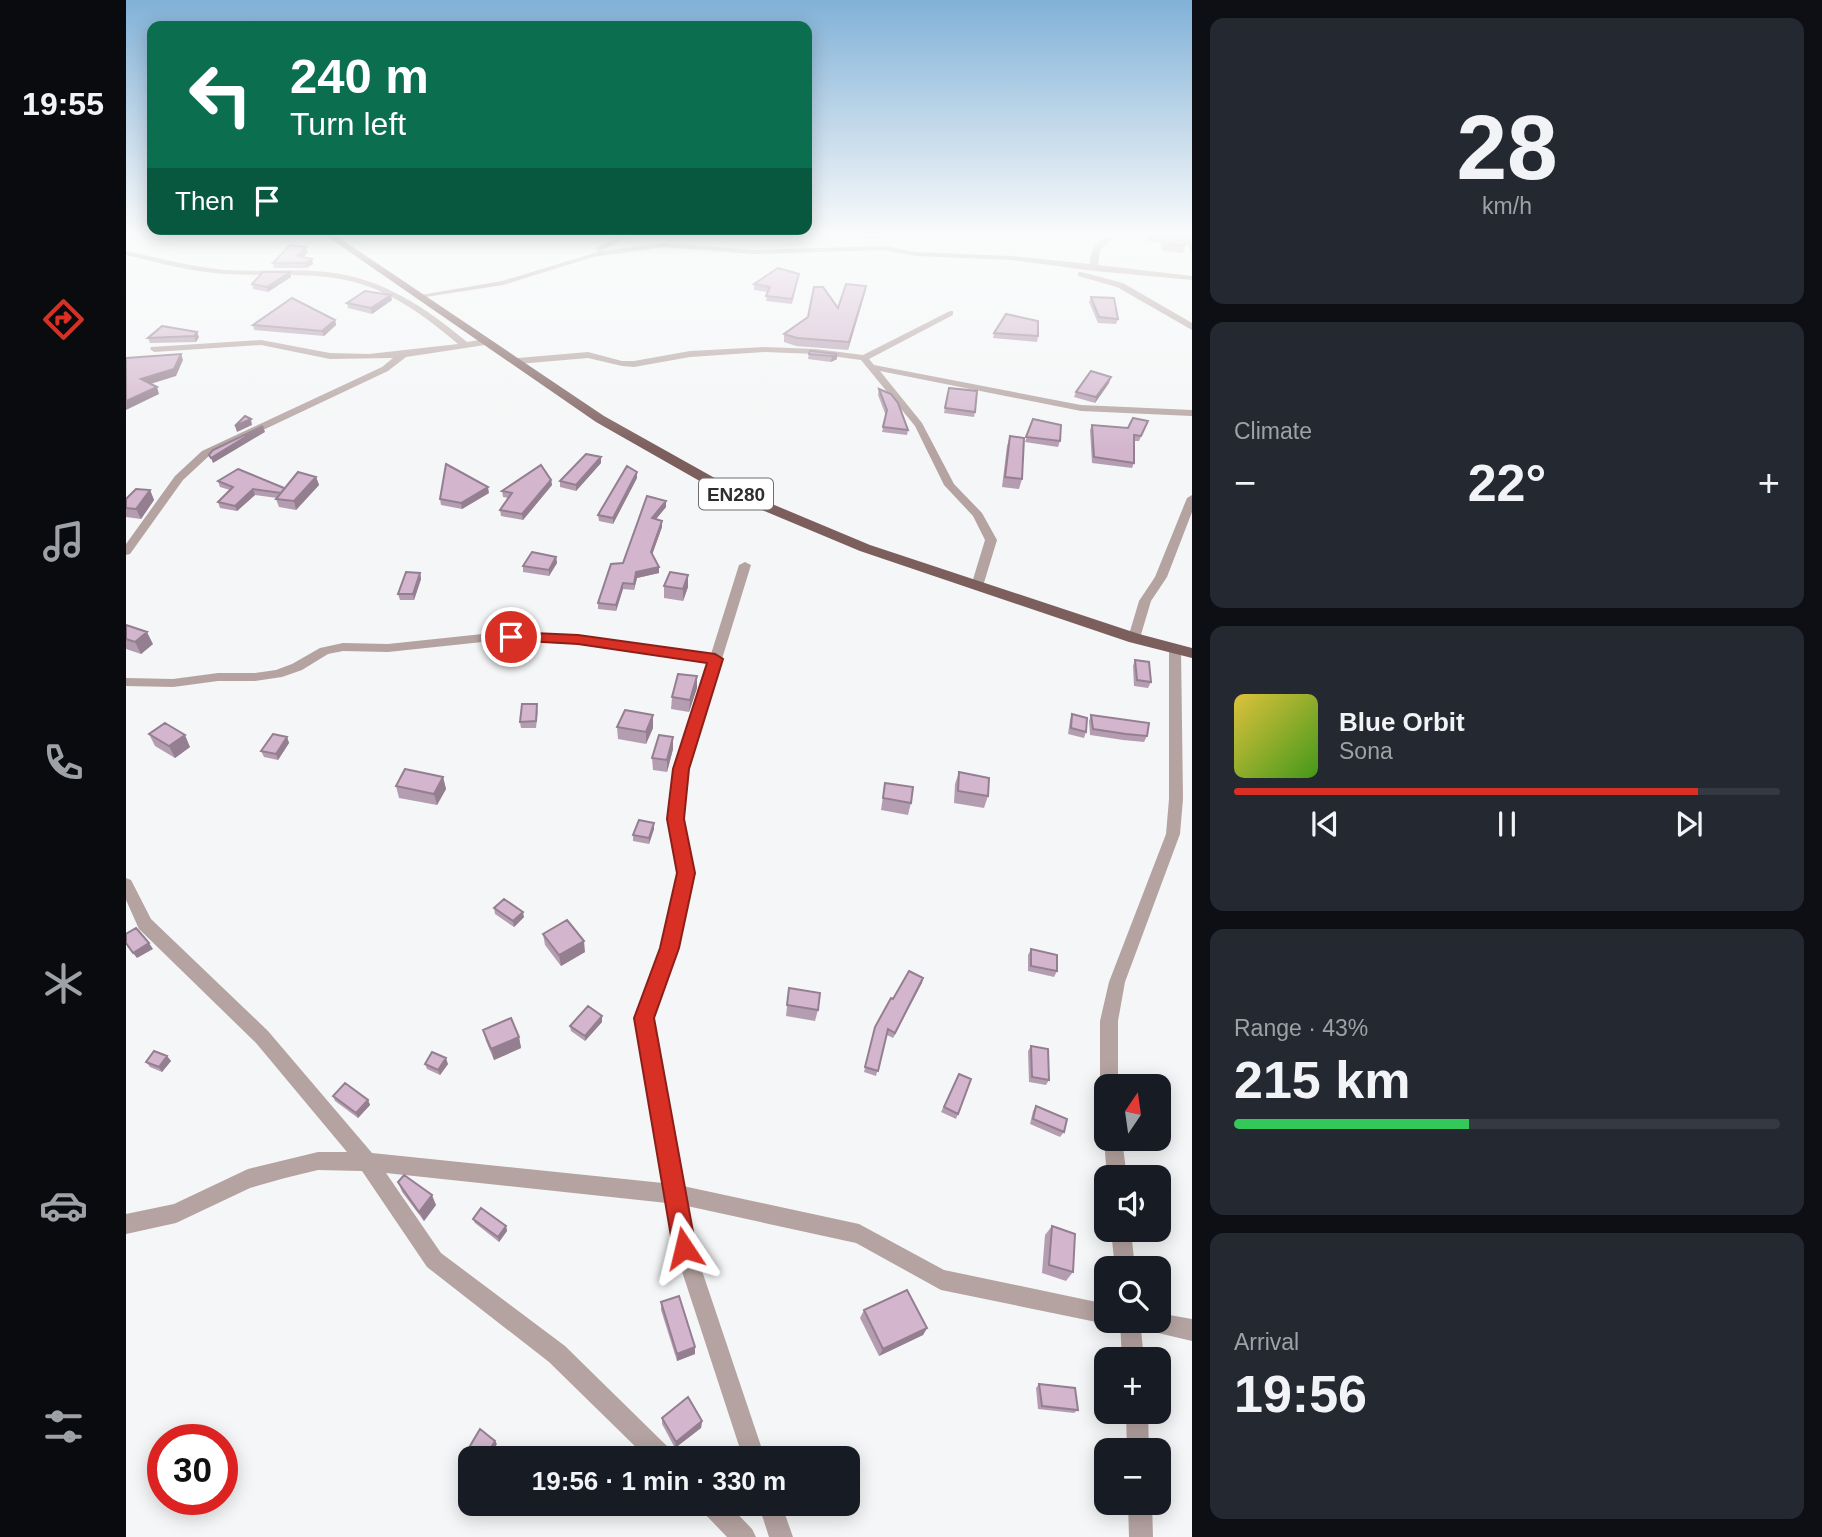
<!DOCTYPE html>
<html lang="en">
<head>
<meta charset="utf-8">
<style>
  body { margin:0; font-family:Arial,sans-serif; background:#242831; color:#f1f3f6; height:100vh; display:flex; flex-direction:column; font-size:26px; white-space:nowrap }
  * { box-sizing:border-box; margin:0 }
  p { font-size:23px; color:#9ea1a6 }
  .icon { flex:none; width:38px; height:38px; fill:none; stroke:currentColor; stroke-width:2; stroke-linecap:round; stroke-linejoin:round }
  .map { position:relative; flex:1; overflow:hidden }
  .details { display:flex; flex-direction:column; gap:18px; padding:18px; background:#0d0f14; width:630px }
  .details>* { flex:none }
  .guide { position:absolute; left:21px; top:21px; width:665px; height:214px; border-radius:14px; box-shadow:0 4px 18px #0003; background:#0b6e4f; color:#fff; overflow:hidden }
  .needle { width:46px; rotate:13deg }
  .buttons { position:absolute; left:968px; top:1074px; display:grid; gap:14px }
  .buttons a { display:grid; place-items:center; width:77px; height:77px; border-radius:14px; background:#171b24; box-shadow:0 4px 18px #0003; font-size:35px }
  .speed { position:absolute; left:21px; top:1424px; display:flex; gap:14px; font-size:35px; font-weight:700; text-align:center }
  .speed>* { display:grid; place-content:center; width:91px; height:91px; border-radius:50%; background:#171b24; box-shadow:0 4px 18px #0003; line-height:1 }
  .speed .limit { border:10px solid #d22; background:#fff; color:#111 }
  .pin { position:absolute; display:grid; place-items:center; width:60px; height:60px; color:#fff; margin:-30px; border:4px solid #fff; border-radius:50%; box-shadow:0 2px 7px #0007 }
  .me { position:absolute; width:77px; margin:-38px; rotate:350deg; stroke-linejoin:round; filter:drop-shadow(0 0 5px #0008) }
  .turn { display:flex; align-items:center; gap:24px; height:147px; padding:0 28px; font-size:32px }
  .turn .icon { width:91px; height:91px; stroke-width:2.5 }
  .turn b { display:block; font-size:49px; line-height:60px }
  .then { display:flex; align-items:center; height:66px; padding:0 28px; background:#0003; gap:14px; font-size:26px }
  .big { font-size:52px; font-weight:800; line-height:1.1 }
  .details .widget { flex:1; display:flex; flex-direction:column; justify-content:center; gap:10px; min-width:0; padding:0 24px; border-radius:14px; background:#242831 }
  .details .dial { align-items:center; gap:0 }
  .dial b { font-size:91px; line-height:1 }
  .song { display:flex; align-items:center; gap:21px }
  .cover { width:84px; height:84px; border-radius:10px; background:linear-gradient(135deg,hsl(50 70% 55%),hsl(100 70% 35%)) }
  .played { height:7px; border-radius:4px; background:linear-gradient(90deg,#d93025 85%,#363941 85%) }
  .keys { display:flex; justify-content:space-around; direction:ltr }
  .heat { display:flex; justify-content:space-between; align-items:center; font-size:38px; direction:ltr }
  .charge { height:10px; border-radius:5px; background:linear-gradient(90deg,#34c759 43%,#363941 0) }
  .trip { position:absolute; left:332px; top:1446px; width:402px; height:70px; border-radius:14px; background:#171b24; box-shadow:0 4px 18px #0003; font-weight:800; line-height:70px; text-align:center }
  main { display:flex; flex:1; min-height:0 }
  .tabs { display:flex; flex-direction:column; width:126px; justify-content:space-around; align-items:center; background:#090b0e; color:#9ea1a6 }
  .tabs .icon { width:49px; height:49px }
  .tabs .current { color:#d93025 }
  .tabs b { font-size:32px; color:#f1f3f6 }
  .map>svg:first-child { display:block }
</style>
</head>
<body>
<main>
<nav class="tabs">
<b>19:55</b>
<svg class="icon current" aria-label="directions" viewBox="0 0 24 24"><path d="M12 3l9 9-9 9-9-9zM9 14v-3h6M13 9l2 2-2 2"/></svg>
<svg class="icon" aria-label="music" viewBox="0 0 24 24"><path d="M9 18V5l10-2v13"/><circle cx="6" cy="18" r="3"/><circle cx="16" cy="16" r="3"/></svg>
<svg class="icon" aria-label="phone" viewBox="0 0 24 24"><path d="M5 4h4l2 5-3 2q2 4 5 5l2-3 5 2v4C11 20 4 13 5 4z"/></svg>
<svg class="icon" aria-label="climate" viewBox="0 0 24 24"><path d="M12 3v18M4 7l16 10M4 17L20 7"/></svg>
<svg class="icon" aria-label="car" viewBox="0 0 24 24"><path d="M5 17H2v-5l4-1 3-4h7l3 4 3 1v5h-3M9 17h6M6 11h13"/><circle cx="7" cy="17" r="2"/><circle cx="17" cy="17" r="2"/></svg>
<svg class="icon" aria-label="filters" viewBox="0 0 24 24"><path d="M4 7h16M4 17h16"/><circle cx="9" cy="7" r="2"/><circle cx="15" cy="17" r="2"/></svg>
</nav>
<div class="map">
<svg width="1066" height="1537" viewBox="0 0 1066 1537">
  <rect width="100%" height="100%" fill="#f5f6f7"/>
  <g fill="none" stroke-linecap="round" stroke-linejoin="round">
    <path fill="#b4a3a1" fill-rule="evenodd" d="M496 235H506L476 251 538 243 628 250 758 246 790 252 886 256 964 264C963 249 975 235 991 235L974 250 972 265 1066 276V280L969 271 886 260 790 256 758 250 628 254 538 247 467 257 377 285 293 298 289 296 376 281 472 252 470 248Z
      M0 251C33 258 66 267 99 270 133 272 167 269 201 272 256 278 299 307 341 342L359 339 363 342 359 345 280 357 262 371 84 455 57 480 4 554 0 555V544L49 476 76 451 256 367 267 358 204 359 135 345 28 352 24 349 25 347 135 340 204 353 243 354 332 344C293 311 253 282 201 277 168 273 133 276 100 274 66 272 33 263 0 255Z
      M955 272 997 283 1066 323V330L991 287 952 276V272Z
      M824 311H827V315L743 359 748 365 955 405 1066 410V416L955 411 754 371 796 423 828 484 856 513 871 540 857 586 851 590 845 586 859 540 847 516 818 485 789 426 735 360 690 354 639 352 564 357 508 367 496 366 462 358 392 364 388 361 392 358 462 352 496 361H508L564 351 639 347 690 349 737 355Z
      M1066 495V512L1041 577 1025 601 1014 638 1008 642 1004 641 1002 638 1013 601 1029 577 1061 498Z
      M619 562 625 565 562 769 556 819 568 873 552 948 527 1018 557 1186 733 1224 818 1270 980 1304V1321H987L980 1324 815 1290 730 1243 561 1206 568 1247 639 1458H617L548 1247 541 1203 260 1173 315 1253 439 1346 545 1450 548 1458H521L423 1362 301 1267 236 1171 192 1170 159 1178 124 1188 50 1223 0 1234V1214L48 1204 122 1169 192 1152H221L130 1043 13 929 0 900V878L5 880 25 919 142 1031 246 1153 537 1183 509 1018 536 948 552 873 542 819 548 769 582 662 452 644 366 641 262 652 217 651 202 654 176 670 156 677 129 681H92L47 687 0 686V678L47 679 92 673H129L150 670 166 664 194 648 217 643 262 644 366 633 452 636 585 654 613 565Z
      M1049 645 1055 649 1057 799 1054 834 999 982 992 1021V1087H980V1094L977 1093 974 1087V1021L983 982 1040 834 1043 799V649Z
      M980 1134V1139H996L1001 1178H981L978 1139Z
      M985 1230H1005L1009 1269H989Z
      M1032 1313 1066 1319V1341L1015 1329 1018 1360H996L994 1321H1032Z
      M1000 1412H1022L1023 1451H1001Z
      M573 1503H601L626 1529 630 1537H601L576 1511Z
      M632 1503H655L667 1537H643Z
      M1002 1503H1026L1027 1537H1003Z"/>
    <path fill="#7c5e5c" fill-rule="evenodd" d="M199 235H209L478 416 603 486 744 545 1013 634 1066 648V658L1003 642 734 551 593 492 470 422Z"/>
  </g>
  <path fill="#b59db1" d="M731 235H757L755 239 731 237Z
    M1021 235H1066V253H1065L1059 238V245L1057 253 1037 251 1034 243 1021 241Z
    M182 252 177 257 187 264 180 268H148L147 263Z
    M164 272 165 277 142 292 127 289 126 284Z
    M673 274 666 304 640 301 642 292 628 290V284Z
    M740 286 739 293 722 350 670 346 658 342V334L712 308Z
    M965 297 992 319 990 324 972 323 963 302Z
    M266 300 246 314 222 308 221 303Z
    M209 320 210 325 198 336 128 330 127 325Z
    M36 326 73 337 70 342 24 343 22 338Z
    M868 333 912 336 911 342 867 338Z
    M683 354H711V359L705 362 682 359Z
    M983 383 969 403 948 397 950 392Z
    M823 388 849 412 848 417 818 413Z
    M753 389 782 430 781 435 756 432 760 416 752 395Z
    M907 419 934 441 932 447 899 442Z
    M1022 421 1013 441H1008V463L1006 468 966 463 964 430 966 425 1002 428Z
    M884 436 896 479 893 489 876 487 881 446Z
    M475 463 450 491 434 487V481Z
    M190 477 193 485 170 510 153 507 150 499 151 498 129 495 111 511 94 508 92 502 104 490 94 487 92 481 158 488Z
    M511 478 487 524 473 521 472 515Z
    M425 480 426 485 397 520 375 516 374 510 382 498 377 497 376 491Z
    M24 490 28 500 15 519 0 517V499Z
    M363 493 336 509 315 505 314 499Z
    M540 501V507L530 519 536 527 526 554 533 573 511 578 508 590 497 589 490 611 472 609V603Z
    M430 557 431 563 423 576 397 572V566Z
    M294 573 295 579 288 600H274L272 594Z
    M538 586 562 587 557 601 538 598Z
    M0 625 27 644 15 654 0 649Z
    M1009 660 1025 682 1022 688 1008 686 1007 666Z
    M571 688 563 712 545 709 546 697Z
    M412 710 410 728H395L394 722Z
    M946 714 960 732 958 738 942 734 944 720Z
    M965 715 1021 736 1018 742 997 740 964 735 963 721Z
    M491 727 527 728 520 744 492 739Z
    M23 734 64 747 49 758 29 746Z
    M161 737 163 743 152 760 138 757 135 751Z
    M547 749 541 772 527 770 526 758Z
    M833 772 862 796 858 808 828 803 829 784Z
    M317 777 320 789 311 805 273 798 270 786Z
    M759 783 785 803 782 815 755 810Z
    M528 823V829L523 844 507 841V835Z
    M368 908 398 917 388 927 369 914Z
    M417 934 459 952 435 966 419 945Z
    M905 949 931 971 928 977 902 971V955Z
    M797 978 767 1038 761 1035 750 1076 738 1072 749 1027 767 999Z
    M663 988 692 1010 689 1021 660 1016Z
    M476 1022 459 1041 445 1031 444 1026Z
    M357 1030 393 1037 395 1048 368 1060 360 1041Z
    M905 1046 923 1080 920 1085 903 1082 902 1051Z
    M41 1056 45 1061 36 1072 24 1067 20 1062Z
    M299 1064H322L314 1075 301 1069Z
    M833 1074 832 1114 830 1119 815 1112Z
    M207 1096 242 1100 244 1105 232 1118 209 1101Z
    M910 1106 938 1132 934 1137 904 1124 907 1111Z
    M272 1182 310 1205 298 1221 276 1192Z
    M347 1219 380 1226 381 1231 373 1242 349 1223Z
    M926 1226 947 1272 940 1281 916 1273 919 1235Z
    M535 1302 569 1347V1354L551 1361 535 1310Z
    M738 1310 801 1328 797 1335 753 1356 734 1318Z
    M913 1384 952 1410 948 1413 912 1409 910 1388Z
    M536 1418 576 1421 575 1428 549 1448 536 1424Z"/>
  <path fill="#947f90" d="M180 247 182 252 173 262 171 256Z
    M186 259 187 264 180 268 179 263Z
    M164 272 165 277 142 292 141 287Z
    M740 286 739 293 722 350 723 342Z
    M265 295 266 300 246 314 245 308Z
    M209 320 210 325 198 336 196 331Z
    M71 332 73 337 70 342 68 336Z
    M55 354 57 360 50 376 18 386 15 379Z
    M711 354V359L705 362 706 356Z
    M985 377 983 383 969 403 970 397Z
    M31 387 33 394 0 410V401Z
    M125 419 126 425 111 432 109 426Z
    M137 426 139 432 87 463 85 458Z
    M475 457V463L450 491V485Z
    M511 472V478L487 524V518Z
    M190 477 193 485 170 510 168 501Z
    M425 480 426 485 397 520 396 514Z
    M362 487 363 493 336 509 335 503Z
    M127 489 129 495 111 511 109 506Z
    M24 490 28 500 15 519 10 509Z
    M540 501V507L526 524V518Z
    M536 521V527L525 558V552Z
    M430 557 431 563 423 576V570Z
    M533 567V573L511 578 508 590 510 572Z
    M294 573 295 579 288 600 287 594Z
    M562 575V587L557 601V589Z
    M497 583V589L490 611V605Z
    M21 632 27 644 15 654 9 642Z
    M571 676V688L563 712 564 700Z
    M527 715V728L520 744V732Z
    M59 735 64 747 49 758 43 746Z
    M161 737 163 743 152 760 150 754Z
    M547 737V749L541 772V760Z
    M317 777 320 789 311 805 308 794Z
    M528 823V829L523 844V838Z
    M397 912 398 917 388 927 387 921Z
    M458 941 459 952 435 966 433 955Z
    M23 943 27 949 11 958 7 953Z
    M797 978 796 983 767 1038 769 1033Z
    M476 1016V1022L459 1041V1036Z
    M393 1037 395 1048 368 1060 365 1049Z
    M41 1056 45 1061 36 1072 33 1067Z
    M320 1058 322 1064 314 1075 312 1070Z
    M242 1100 244 1105 232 1118 230 1113Z
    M306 1195 310 1205 298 1221 293 1212Z
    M380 1226 381 1231 373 1242 372 1237Z
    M801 1328 797 1335 753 1356 757 1349Z
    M569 1347V1354L551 1361V1354Z
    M576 1421 575 1428 549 1448 550 1442Z
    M369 1441 371 1444 362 1458H359Z"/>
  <path fill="#d3b6ce" stroke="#947f90" stroke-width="2" d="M1034 235H1060L1059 245 1040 244 1037 235Z
    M164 245 180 247 171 256 186 259 179 263H147Z
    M652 268 673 274 666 299 640 296 644 287 628 284Z
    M137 272H164L141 287 126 284Z
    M720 284 740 286 723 342 671 338 658 334 682 317 688 287H697L712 308Z
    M239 291 265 295 245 308 221 303Z
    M965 297 988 298 992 319 973 317Z
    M166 298 209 320 196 331 127 325Z
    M880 314 912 321V336L868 333Z
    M36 326 71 332 68 336 22 338Z
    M684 351 711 354 706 356 683 354Z
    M55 354 48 369 15 379 31 387 0 401V358Z
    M965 371 985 377 970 397 950 392Z
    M823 388 851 391 849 412 819 408Z
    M753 389 765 394 772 403 782 430 757 427 761 410Z
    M119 416 125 419 109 426Z
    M1007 418 1022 421 1015 436 1008 435V463L968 457 966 425 1002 428Z
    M907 419 935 425 934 441 900 437Z
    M137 426 85 458 83 455 87 450Z
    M884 436 898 438 896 479 879 477Z
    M460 454 475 457 450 485 434 481Z
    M320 464 362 487 335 503 314 499Z
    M415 465 425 480 396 514 374 510 386 493 376 491Z
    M501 466 511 472 487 518 472 515Z
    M112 469 158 488V489L155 493 127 489 109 506 92 502 107 487 92 481Z
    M172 472 190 477 168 501 150 499Z
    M10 489 24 490 10 509 0 508V499Z
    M521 496 540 501 526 518 536 521 525 552 533 567 510 572 508 584 497 583 490 605 472 603 485 564 497 563Z
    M406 552 430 557 423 570 397 566Z
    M280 572 294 573 287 594H272Z
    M544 572 562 575 557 589 538 586Z
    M0 625 21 632 9 642 0 639Z
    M1009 660 1023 662 1025 682 1011 680Z
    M552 674 571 676 564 700 546 697Z
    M396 704H411L410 721 394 722Z
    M499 710 527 715 520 732 491 727Z
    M946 714 961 718 960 732 945 728Z
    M965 715 1023 723 1021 736 1000 734 967 729Z
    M39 723 59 735 43 746 23 734Z
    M147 734 161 737 150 754 135 751Z
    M533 735 547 737 541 760 526 758Z
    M279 769 317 777 308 794 270 786Z
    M833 772 863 778 862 796 832 791Z
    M759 783 787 787 785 803 757 798Z
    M513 820 528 823 523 838 507 835Z
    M378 899 397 912 387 921 368 908Z
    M441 920 458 941 433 955 417 934Z
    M10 928 23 943 7 953 0 943V934Z
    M905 949 931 955V971L905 966Z
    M783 971 797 978 769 1033 762 1029 752 1071 739 1067 749 1027 765 998 767 999Z
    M663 988 694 993 692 1010 661 1005Z
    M462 1006 476 1016 459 1036 444 1026Z
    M385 1018 393 1037 365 1049 357 1030Z
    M905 1046 922 1049 923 1080 906 1077Z
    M28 1051 41 1056 33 1067 20 1062Z
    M306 1052 320 1058 312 1070 299 1064Z
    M833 1074 845 1079 832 1114 818 1107Z
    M219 1083 242 1100 230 1113 207 1096Z
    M910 1106 941 1119 938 1132 907 1119Z
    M278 1175 306 1195 293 1212 272 1182Z
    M355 1208 380 1226 372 1237 347 1219Z
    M926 1226 949 1234 947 1272 923 1265Z
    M781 1290 801 1328 757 1349 738 1310Z
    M553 1296 569 1347 551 1354 535 1302Z
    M913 1384 949 1388 952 1410 916 1406Z
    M562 1397 576 1421 550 1442 536 1418Z
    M354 1429 369 1441 359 1458 344 1446Z"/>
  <linearGradient id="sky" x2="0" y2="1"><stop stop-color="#81b1d7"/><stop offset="0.52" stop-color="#fafbfb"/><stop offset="1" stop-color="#fafbfb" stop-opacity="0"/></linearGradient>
  <rect width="1066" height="450" fill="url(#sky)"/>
  <path fill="#d93025" stroke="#8d1f18" stroke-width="2" d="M385 632 452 635 589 654 597 659 563 769 558 819 569 873 553 948 528 1018 570 1248 566 1256 558 1259 550 1256 547 1248 508 1018 534 948 551 873 541 819 547 769 581 663 452 644 380 640V634Z"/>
  <g text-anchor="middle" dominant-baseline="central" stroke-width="6" stroke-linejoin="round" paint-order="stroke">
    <rect fill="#fff" stroke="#6d6d6d" stroke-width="2" x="573" y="478.5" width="74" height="31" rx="5"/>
    <g font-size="19" font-weight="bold" fill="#2e2e2e">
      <text x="610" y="494">EN280</text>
    </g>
  </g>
</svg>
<div class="buttons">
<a><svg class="needle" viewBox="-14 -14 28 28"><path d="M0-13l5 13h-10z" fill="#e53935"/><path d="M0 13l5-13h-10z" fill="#9ea1a6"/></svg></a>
<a><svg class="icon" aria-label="sound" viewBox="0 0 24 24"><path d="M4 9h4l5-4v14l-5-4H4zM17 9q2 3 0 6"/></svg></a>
<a><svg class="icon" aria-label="search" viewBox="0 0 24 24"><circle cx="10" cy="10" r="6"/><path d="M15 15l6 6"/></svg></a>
<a>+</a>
<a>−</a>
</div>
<div class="speed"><div class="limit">30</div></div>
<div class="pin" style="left:385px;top:637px;background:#d93025"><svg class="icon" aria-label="arrive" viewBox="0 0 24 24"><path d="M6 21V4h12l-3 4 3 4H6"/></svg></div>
<svg class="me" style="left:558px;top:1248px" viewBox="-20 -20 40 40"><path d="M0-17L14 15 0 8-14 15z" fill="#d93025" stroke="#fff" stroke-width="4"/></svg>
<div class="trip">19:56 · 1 min · 330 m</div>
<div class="guide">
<div class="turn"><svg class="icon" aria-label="left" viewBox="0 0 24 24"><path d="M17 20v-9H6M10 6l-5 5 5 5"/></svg><div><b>240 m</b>Turn left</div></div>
<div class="then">Then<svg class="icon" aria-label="arrive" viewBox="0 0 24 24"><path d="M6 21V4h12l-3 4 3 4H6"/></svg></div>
</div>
</div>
<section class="details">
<div class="widget dial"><b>28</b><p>km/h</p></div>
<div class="widget"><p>Climate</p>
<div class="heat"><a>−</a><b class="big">22°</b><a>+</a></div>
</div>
<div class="widget">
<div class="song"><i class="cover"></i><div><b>Blue Orbit</b><p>Sona</p></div></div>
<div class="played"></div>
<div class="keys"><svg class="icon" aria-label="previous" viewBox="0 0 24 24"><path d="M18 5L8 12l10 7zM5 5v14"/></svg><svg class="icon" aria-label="pause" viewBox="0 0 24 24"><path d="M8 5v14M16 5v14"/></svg><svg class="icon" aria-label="next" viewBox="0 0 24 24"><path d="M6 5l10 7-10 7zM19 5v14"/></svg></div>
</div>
<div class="widget"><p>Range · 43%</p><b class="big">215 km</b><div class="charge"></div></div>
<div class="widget"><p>Arrival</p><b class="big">19:56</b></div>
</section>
</main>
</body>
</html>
